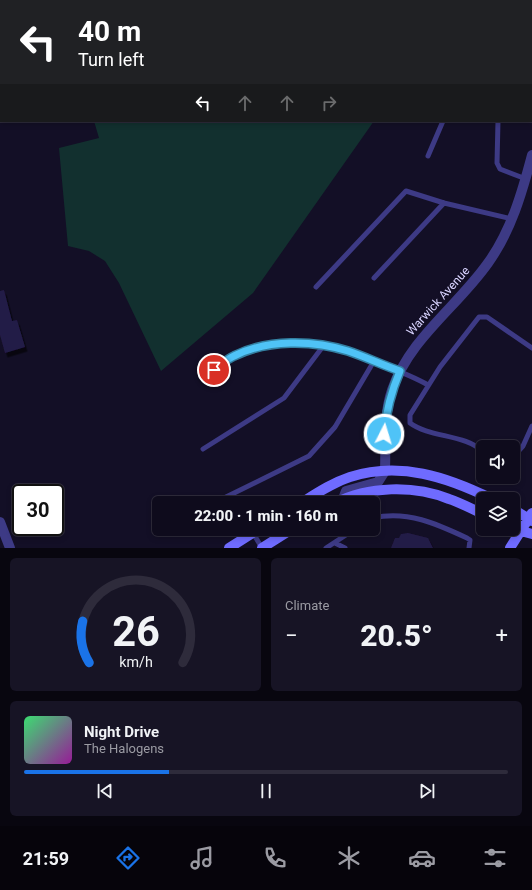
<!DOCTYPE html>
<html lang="en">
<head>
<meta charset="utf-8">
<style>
  body { margin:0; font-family:Roboto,sans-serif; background:#171425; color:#f1f3f6; height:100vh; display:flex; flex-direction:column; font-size:15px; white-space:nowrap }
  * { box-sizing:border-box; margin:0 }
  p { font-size:13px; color:#9b9ba3 }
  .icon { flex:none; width:22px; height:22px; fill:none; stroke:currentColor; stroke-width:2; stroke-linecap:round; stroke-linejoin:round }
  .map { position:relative; height:548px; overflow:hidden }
  .drawer { display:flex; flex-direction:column; gap:10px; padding:10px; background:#08060f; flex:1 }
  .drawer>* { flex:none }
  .banner { position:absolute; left:0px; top:0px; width:532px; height:122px; box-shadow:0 2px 6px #0003,0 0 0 1px #2e2b3b; background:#202124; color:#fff; overflow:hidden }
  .controls { position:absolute; left:476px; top:440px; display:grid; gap:8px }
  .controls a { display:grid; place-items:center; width:44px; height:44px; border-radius:6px; background:#0e0b1c; box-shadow:0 2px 6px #0003,0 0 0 1px #2e2b3b; font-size:20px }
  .speed { position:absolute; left:12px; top:484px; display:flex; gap:8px; font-size:20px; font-weight:700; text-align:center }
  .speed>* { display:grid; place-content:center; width:52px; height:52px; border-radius:50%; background:#0e0b1c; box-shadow:0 2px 6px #0003,0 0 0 1px #2e2b3b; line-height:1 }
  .speed .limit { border:2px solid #111; border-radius:6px; background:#fff; color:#111 }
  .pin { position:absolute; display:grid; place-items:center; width:34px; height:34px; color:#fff; margin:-17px; border:2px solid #fff; border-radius:50%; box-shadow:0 1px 4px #0007 }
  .me { position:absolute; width:44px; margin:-22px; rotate:5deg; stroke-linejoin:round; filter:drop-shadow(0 0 3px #0008) }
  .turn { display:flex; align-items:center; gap:14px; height:84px; padding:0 12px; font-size:18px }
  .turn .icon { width:52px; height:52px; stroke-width:2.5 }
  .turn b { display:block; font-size:28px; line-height:34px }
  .lanes { display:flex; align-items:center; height:38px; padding:0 12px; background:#0003; justify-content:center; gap:20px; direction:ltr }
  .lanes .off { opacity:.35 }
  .big { font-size:30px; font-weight:800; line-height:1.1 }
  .drawer .tile { flex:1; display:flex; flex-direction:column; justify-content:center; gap:6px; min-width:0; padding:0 14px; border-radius:6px; background:#171425 }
  .drawer .dial { align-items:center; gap:0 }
  .dial svg { height:104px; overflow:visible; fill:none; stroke:#2e2b3b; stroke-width:7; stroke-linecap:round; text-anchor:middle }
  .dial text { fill:#f1f3f6; stroke:none }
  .song { display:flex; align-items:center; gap:12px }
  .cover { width:48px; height:48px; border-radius:6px; background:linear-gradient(135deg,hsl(140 70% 55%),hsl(300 70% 35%)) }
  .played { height:4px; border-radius:2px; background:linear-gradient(90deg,#1a73e8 30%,#2e2b3b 30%) }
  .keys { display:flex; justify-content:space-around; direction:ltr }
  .heat { display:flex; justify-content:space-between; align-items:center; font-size:22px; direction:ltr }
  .drawer .tiles { flex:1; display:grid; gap:10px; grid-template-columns:1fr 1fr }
  .tile:last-child { grid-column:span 2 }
  .trip { position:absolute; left:152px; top:496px; width:228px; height:40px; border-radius:6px; background:#0e0b1c; box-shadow:0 2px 6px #0003,0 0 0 1px #2e2b3b; font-weight:800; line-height:40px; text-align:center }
  .menu { display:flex; height:64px; justify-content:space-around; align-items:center; background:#06040b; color:#9b9ba3 }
  .menu .icon { width:28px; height:28px }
  .menu .on { color:#1a73e8 }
  .menu b { font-size:18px; color:#f1f3f6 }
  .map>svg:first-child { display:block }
</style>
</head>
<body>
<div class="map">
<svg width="532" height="548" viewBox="0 0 532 548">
  <defs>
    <filter id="shadow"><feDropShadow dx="2.5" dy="4.5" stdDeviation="0" flood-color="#0009"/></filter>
  </defs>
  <rect width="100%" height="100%" fill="#130f26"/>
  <path fill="#12302f" d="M161 0H258L259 1H160Z
    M94 121H374L253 293 161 371 119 283 105 261 89 251 68 246 59 148 99 138Z"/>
  <path fill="#241b47" filter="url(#shadow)" d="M4 290 12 321 17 320 25 347 5 353 0 335V291Z
    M408 533 428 538 433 548H391L395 538H399L401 534Z"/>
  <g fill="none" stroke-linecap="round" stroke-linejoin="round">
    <path stroke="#3d3a85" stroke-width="5" d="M87 1 88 0
      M364 1 365 0
      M491 1V0
      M0 28 1 29
      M498 121 497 163 500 169 526 179
      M428 156 443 121
      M374 278 444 203
      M316 287 406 191 444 203 512 219
      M204 377C214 370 224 361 234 356 281 332 332 345 378 363 396 370 412 376 428 385
      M203 449 284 398 324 345
      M483 452C466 434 430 438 410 423V415L440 367 479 317H487L532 348
      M513 457 523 446 532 426
      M226 497 309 456 335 427 374 361
      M373 518C407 510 437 524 467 538L470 540 469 548
      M253 533 262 548
      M335 543 345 548
      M326 548 355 529"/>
    <path stroke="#3d3a85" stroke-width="10" d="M343 499 346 491 378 482 385 471C386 443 383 417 392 390 410 338 457 307 488 263 511 231 522 193 532 155
      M0 522 10 548"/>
    <path stroke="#6f6bff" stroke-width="10" d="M301 503C317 493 332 483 350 477 400 461 447 477 492 499
      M335 503C368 486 414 485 449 499 461 503 472 509 483 514
      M513 509 532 521
      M513 529 532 534
      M229 548 259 529
      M262 548 292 529
      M510 548 532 513"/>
  </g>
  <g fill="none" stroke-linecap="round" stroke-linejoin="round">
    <g stroke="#337fa1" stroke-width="10">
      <path id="route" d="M214 370C221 365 227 359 234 356 268 339 313 340 348 351 366 357 382 365 400 371 391 392 386 412 384 434"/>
    </g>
    <use href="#route" stroke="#4fc3f7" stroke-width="7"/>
  </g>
  <g text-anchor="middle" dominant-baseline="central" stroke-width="4" stroke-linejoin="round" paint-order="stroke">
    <g font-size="12" fill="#d9d4ff" stroke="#130f26">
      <text transform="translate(438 301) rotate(-48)">Warwick Avenue</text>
    </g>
  </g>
</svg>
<div class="controls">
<a><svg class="icon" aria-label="sound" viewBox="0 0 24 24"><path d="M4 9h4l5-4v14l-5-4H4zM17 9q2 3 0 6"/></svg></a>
<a><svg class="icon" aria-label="layers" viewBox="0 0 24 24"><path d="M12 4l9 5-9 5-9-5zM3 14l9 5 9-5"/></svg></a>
</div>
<div class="speed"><div class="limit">30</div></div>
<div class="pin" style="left:214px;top:370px;background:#d93025"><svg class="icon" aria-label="arrive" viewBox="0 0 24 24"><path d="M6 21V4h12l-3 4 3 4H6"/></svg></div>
<svg class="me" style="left:384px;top:434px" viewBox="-20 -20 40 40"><circle r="17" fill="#4fc3f7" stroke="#fff" stroke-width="3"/><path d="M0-11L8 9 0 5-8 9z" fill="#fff"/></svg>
<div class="trip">22:00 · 1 min · 160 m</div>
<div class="banner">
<div class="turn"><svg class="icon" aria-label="left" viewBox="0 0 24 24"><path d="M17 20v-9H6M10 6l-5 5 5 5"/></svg><div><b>40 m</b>Turn left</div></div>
<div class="lanes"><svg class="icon" aria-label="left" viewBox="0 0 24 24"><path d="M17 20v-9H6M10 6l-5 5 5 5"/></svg><svg class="icon off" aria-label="ahead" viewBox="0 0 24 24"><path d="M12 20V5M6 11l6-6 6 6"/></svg><svg class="icon off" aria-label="ahead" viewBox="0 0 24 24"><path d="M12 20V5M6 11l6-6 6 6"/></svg><svg class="icon off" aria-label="right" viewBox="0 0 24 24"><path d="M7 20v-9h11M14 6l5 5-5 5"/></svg></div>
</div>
</div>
<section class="drawer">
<div class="tiles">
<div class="tile dial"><svg viewBox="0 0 100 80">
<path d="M14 69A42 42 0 1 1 86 69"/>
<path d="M14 69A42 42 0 0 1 9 37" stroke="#1a73e8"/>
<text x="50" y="56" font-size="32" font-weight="700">26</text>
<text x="50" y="72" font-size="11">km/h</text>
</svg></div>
<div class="tile"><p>Climate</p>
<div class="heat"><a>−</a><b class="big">20.5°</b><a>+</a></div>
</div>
<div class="tile">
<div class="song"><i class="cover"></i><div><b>Night Drive</b><p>The Halogens</p></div></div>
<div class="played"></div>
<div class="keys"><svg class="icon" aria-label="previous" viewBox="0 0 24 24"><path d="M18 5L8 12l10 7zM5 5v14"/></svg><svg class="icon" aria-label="pause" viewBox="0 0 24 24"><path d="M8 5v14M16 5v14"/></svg><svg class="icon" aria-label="next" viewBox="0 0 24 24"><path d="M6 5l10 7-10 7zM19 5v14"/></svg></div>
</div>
</div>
</section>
<nav class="menu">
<b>21:59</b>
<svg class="icon on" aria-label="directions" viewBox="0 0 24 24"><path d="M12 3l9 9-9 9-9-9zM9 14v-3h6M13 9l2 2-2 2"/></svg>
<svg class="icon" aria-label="music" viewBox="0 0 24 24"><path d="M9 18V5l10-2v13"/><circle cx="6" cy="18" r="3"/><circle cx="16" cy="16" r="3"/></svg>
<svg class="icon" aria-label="phone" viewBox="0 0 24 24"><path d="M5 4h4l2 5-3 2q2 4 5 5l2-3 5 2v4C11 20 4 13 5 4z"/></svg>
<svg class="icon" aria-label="climate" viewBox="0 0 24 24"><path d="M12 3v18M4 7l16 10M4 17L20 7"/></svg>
<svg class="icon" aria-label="car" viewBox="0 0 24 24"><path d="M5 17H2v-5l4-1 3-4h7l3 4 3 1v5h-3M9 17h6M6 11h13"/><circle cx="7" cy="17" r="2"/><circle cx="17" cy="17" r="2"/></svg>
<svg class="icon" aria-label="filters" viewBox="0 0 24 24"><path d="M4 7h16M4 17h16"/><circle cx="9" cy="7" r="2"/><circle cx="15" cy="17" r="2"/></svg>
</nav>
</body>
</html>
